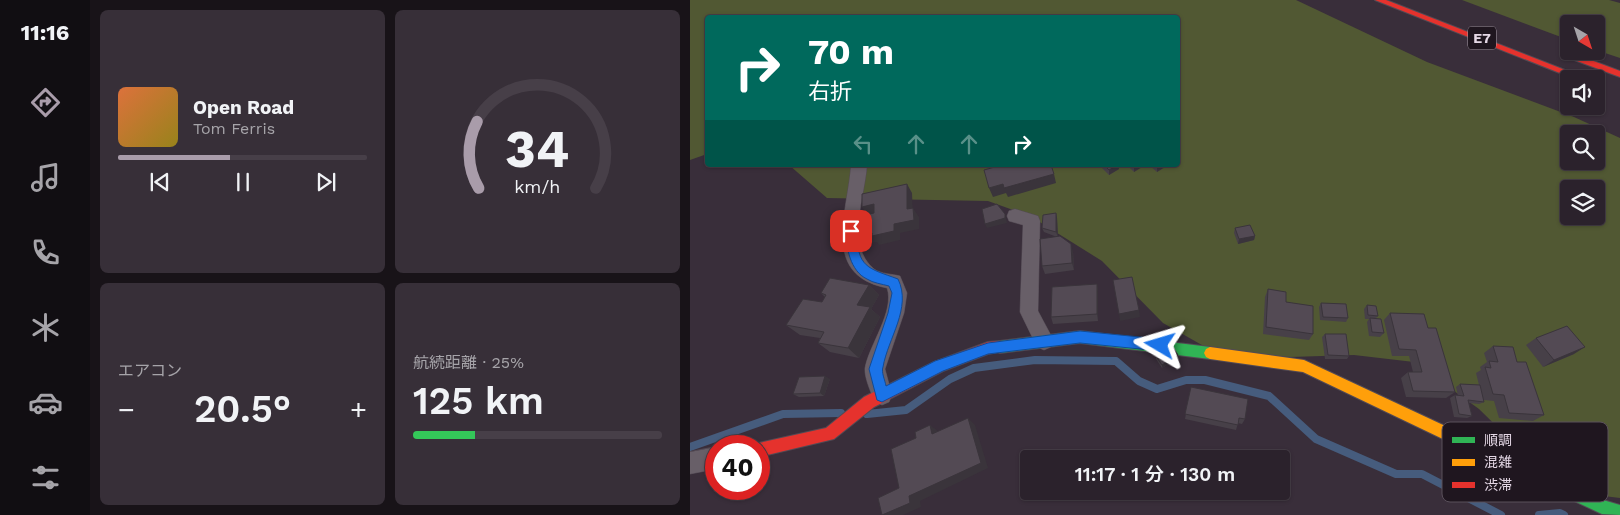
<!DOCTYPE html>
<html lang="ja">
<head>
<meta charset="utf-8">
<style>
  body { margin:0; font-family:"Work Sans","Noto Sans JP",sans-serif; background:#372f38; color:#f1f3f6; height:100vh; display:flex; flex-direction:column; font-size:19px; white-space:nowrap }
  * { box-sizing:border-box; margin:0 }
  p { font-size:16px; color:#a6a4a9 }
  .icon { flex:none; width:28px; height:28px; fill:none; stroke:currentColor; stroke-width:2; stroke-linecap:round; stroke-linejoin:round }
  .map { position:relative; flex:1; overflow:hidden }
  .drawer { display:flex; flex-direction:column; gap:10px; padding:10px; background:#181318; width:600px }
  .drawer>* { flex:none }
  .top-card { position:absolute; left:15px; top:15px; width:475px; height:152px; border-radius:5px; box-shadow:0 1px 4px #0004,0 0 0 1px #473f48; background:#00695c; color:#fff; overflow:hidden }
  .needle { width:32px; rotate:141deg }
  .controls { position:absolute; left:870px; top:15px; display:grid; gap:10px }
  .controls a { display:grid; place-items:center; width:45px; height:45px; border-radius:5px; background:#2b222c; box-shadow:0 1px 4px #0004,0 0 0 1px #473f48; font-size:25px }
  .speed { position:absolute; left:15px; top:435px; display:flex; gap:10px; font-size:25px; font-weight:700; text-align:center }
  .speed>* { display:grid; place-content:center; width:65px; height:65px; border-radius:50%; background:#2b222c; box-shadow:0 1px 4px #0004,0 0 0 1px #473f48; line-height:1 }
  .speed .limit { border:8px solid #d22; background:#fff; color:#111 }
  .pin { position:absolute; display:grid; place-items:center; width:42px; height:42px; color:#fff; margin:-21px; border-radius:10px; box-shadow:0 2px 8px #0006 }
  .me { position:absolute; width:55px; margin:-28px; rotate:277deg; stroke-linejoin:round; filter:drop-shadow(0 0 4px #0008) }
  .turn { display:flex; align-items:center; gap:18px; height:105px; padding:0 20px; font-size:22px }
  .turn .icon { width:65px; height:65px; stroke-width:2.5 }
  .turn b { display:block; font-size:35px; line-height:42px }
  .lanes { display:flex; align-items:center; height:48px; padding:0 20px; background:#0003; justify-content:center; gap:25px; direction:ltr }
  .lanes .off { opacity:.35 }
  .big { font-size:38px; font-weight:600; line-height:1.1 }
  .drawer .card { flex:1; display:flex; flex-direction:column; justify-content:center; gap:8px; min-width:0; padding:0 18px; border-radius:8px; background:#372f38 }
  .drawer .dial { align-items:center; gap:0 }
  .dial svg { height:130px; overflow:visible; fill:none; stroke:#473f48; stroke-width:7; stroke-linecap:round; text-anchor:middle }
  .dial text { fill:#f1f3f6; stroke:none }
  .song { display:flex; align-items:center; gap:15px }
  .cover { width:60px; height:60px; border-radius:8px; background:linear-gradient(135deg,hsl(20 70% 55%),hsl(50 70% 35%)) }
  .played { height:5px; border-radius:2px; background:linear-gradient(90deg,#a99caa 45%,#473f48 45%) }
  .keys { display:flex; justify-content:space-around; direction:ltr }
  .heat { display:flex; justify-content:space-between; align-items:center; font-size:28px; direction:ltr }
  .charge { height:8px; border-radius:4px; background:linear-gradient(90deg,#34c759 25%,#473f48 0) }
  .drawer .tiles { flex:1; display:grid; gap:10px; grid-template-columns:repeat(2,1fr) }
  .trip { position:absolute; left:330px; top:450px; width:270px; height:50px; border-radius:5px; background:#2b222c; box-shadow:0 1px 4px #0004,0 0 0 1px #473f48; font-weight:600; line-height:50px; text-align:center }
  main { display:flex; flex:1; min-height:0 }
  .tab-bar { display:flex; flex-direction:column; width:90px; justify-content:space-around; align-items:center; background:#110e12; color:#a6a4a9 }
  .tab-bar .icon { width:35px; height:35px }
  .tab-bar .current { color:#a99caa }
  .tab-bar b { font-size:22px; color:#f1f3f6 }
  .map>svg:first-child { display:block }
</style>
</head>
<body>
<main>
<nav class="tab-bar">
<b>11:16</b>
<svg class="icon current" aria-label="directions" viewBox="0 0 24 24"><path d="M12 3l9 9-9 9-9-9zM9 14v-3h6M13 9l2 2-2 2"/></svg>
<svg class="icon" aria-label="music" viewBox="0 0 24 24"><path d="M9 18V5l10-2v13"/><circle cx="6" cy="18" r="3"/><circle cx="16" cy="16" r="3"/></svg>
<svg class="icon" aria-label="phone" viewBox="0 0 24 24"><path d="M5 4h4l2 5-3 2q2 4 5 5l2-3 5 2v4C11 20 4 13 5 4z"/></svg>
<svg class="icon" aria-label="climate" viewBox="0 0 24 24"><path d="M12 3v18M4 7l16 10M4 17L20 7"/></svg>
<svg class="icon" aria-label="car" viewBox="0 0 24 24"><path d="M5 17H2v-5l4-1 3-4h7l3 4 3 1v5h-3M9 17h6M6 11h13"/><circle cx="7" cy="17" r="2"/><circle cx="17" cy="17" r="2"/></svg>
<svg class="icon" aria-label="filters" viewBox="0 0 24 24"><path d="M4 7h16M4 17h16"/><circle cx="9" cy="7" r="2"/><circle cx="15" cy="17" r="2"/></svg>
</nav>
<section class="drawer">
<div class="tiles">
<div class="card">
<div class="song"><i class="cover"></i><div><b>Open Road</b><p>Tom Ferris</p></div></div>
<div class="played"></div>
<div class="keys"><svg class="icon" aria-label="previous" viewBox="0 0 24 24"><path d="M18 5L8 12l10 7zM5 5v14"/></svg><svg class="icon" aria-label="pause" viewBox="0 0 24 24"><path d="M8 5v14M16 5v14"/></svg><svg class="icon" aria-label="next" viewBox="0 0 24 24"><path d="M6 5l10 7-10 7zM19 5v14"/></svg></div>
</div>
<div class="card dial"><svg viewBox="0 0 100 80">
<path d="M14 69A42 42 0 1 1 86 69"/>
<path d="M14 69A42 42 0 0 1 13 28" stroke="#a99caa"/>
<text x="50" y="56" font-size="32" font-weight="700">34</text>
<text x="50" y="72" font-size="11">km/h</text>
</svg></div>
<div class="card"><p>エアコン</p>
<div class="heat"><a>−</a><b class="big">20.5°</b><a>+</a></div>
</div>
<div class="card"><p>航続距離 · 25%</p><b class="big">125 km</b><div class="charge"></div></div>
</div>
</section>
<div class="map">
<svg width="930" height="515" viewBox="0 0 930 515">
  <rect width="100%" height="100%" fill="#392e3a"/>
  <path fill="#515833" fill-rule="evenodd" d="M0 0H606L737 62 884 117 930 138V498L873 491 789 409 724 362 664 355 600 357 526 353 473 323 412 261 340 216 298 201 137 198 99 165H488V18H18L17 154 0 160ZM879 134H906V161H879ZM879 189H906V216H879Z
    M772 0H919L930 3V58L906 50V24H879V40Z"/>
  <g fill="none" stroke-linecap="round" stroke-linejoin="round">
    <path stroke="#465c7d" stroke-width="8" d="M177 414 216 410 260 379 284 368 345 360 426 361 449 381 467 389 496 380H515L579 396 626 439 706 474H732L811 515
      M0 447 93 414 151 413
      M849 515 870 513 874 515"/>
    <g stroke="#534a54" stroke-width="1">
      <path id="street" d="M161 165H177C175 197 155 245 184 269 191 274 203 274 210 276L217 293 214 313 195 369 202 395 199 402 192 405 185 402C181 393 174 377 175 368 179 345 205 311 197 288 130 275 158 212 161 165Z
        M325 209 348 216 350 221 348 311 364 341 361 347 354 350 347 347 330 312 333 225 319 221 317 216 319 211Z
        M26 447V469L0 474V452Z"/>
    </g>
    <g stroke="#534a54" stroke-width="2">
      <path id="fast" d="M390 331 520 347 524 349 526 353 524 357 520 359 390 343 310 353 306 351 304 347 306 343 310 341Z
        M808 451 913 500 930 505V515L912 514 803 463 801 458 803 453Z"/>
    </g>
    <g stroke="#534a54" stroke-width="2">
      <path id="slow" d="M520 347 614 360 813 453 815 458 813 463 808 465 803 463 613 372 520 359 516 357 514 353 516 349Z"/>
    </g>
    <g stroke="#534a54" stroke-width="2">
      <path id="jam" d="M685 0H696L898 79H885Z
        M874 50 930 71V77L871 55 870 53Z
        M310 341 314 343 316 347 314 351 298 354 253 371 184 407 144 439 69 457V446H64L69 443 136 428 174 397 244 362 298 342Z"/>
    </g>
    <use href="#street" fill="#685f68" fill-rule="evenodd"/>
    <use href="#fast" fill="#30b455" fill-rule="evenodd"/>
    <use href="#slow" fill="#ff9f0a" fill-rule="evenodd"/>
    <use href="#jam" fill="#e5322d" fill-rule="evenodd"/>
  </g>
  <path fill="#474048" d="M409 165H428L429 169 419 175Z
    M437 165H455L444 172Z
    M459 165H478L467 172Z
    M366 213 367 218 368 237 383 252 384 270 355 274 352 266 367 237 354 232 352 228Z
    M545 228 565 236 564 240 548 244 544 233Z
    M407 284 408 292V321L363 324 361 317Z
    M179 285 189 295 181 309 190 317 169 358 140 352 128 343 130 338 110 335 96 325 132 302 135 297 131 293Z
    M578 289 596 302 623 334 619 340 573 334 575 297Z
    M631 303 658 318 656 322 630 320 629 307Z
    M677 305 688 316 686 318 694 333 690 337 679 336 677 322 679 319H675L674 309Z
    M700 313 738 328 765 392 756 398 716 397 711 378 718 372H723L719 356H702L694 320Z
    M635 334 659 356 657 359H635L632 337Z
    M846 338 884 354 853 367 836 345Z
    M803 346 827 362 854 415 843 421 809 418 804 401 794 400V402L789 404 779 403 782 416 777 418 764 417 760 398 765 395 768 396 766 387 770 384 789 385 786 373 791 370 790 367 797 362 794 353Z
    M466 356 488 358 472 368 466 359Z
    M140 379 134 396 109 397 103 394Z
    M501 387 555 419 552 424 548 423 546 430 495 419Z"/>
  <path fill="#3a343b" d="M427 165H428L429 169 419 175V170Z
    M444 165H455L444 172Z
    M467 165H478L467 172Z
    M364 174 366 183 318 197 316 193 303 197 299 188 313 184Z
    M217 184 222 193 223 218 217 209Z
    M184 204 190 213 178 216 172 207Z
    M223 208 229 217V229L210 233V240L189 245 187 242 169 245 162 237 204 224Z
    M366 213 367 218 368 237 366 232Z
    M315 214 317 223 297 228 295 224Z
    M565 236 564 240 548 244 549 239Z
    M381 244 383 252 384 270 382 263Z
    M407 284 408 292V321L407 314Z
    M179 285 189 295 181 309 190 317 169 358 158 348 167 305Z
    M449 310 450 317 430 321 429 314Z
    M895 347 884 354 853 367 864 360Z
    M488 355V358L472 368V365Z
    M135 376 140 379 134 396 130 393Z
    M278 418 285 425 298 468 230 501 231 507 213 515H193Z
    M240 425 249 432 242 434Z"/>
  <path fill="#534a54" stroke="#3a343b" d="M312 165H361L364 174 314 188 313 184 299 188 294 170Z
    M414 165H427L419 170Z
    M217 184V209L223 208 224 220 204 224V231L182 236V233L162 237V218L184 213V204L172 207V194Z
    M307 204 315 214V218L295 224 292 209Z
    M366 213V232L352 228 353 215Z
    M560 225 565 236 549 239 545 228Z
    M370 236 381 244 382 263 352 266 350 239Z
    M442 277 449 310 429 314 423 280Z
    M140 278 179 285 167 305 180 307 158 348 128 343 134 332 96 325 113 299 132 302 136 295 131 293Z
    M407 284V314L361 317 362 287Z
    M578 289 596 292V302L623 306V334L576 327Z
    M631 303 656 304 658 318 633 317Z
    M677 305 686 306 688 316 678 315Z
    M700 313 734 314 738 328H746L765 392 723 391 718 372H732L726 350 709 349Z
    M680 318 691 319 694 333 682 332Z
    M877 326 895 347 864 360 846 338Z
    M635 334H656L659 356 638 355Z
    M803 346 823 347 827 362H836L854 415 819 413 814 395 803 394 795 367 801 368 799 361 808 362Z
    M483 347 488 355 472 365 466 356Z
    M135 376 130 393 103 394 109 377Z
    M770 384 790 385 794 402 778 400 782 416 769 414 765 395 774 396Z
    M501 387 558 399 555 419 549 418 548 425 495 414Z
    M278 418 291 463 219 496 220 503 192 515 188 498 209 488 201 449 226 438 225 432 240 425 242 434Z"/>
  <path fill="#1a73e8" stroke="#114b97" d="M161 227 167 231C167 268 178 268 208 279 222 308 198 338 193 367 191 372 195 380 196 386L245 361 298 343 390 331 470 339 475 341 477 345 475 349 470 351 390 343 298 354 253 371 192 402 187 400 179 369 198 313 202 293 199 286C192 284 183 283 177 279 160 271 156 247 156 231Z"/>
  <g text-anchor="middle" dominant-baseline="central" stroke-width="5" stroke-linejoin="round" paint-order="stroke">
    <rect fill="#1f161f" stroke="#aa9eaa" stroke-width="1" x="778" y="26.5" width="28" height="23" rx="4"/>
    <g font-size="14" font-weight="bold" fill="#e5d8e6">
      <text x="792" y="38">E7</text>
    </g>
  </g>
  <rect x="752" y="422" width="166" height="80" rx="8" fill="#1f161f" stroke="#5a505b" stroke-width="1"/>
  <rect x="762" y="437" width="23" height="6" fill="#30b455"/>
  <rect x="762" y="459" width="23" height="7" fill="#ff9f0a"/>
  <rect x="762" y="482" width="23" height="6" fill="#e5322d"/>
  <g font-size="14" fill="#e5d8e6">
    <text x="794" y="445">順調</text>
    <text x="794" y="467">混雑</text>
    <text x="794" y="490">渋滞</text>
  </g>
</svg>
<div class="controls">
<a><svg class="needle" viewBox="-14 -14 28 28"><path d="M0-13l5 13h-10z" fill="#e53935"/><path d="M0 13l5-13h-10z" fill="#a6a4a9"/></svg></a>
<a><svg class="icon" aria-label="sound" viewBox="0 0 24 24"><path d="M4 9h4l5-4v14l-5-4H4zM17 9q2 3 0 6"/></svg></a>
<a><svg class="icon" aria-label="search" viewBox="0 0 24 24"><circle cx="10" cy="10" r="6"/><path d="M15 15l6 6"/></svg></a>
<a><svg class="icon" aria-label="layers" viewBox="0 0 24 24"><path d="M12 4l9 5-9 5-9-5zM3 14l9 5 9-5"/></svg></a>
</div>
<div class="speed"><div class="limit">40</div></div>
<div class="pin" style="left:161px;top:231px;background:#d93025"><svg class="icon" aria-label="arrive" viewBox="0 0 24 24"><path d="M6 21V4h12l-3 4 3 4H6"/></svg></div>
<svg class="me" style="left:470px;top:345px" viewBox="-20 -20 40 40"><path d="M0-17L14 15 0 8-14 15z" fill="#1a73e8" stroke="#fff" stroke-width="4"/></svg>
<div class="trip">11:17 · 1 分 · 130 m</div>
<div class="top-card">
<div class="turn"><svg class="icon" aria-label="right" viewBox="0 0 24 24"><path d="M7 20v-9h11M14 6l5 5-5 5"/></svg><div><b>70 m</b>右折</div></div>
<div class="lanes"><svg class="icon off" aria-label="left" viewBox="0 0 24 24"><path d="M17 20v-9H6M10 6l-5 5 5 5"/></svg><svg class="icon off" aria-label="ahead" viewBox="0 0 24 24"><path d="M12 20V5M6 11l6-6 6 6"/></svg><svg class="icon off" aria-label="ahead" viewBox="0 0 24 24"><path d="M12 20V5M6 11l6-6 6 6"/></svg><svg class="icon" aria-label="right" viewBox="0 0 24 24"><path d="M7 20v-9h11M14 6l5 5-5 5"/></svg></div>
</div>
</div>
</main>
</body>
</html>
